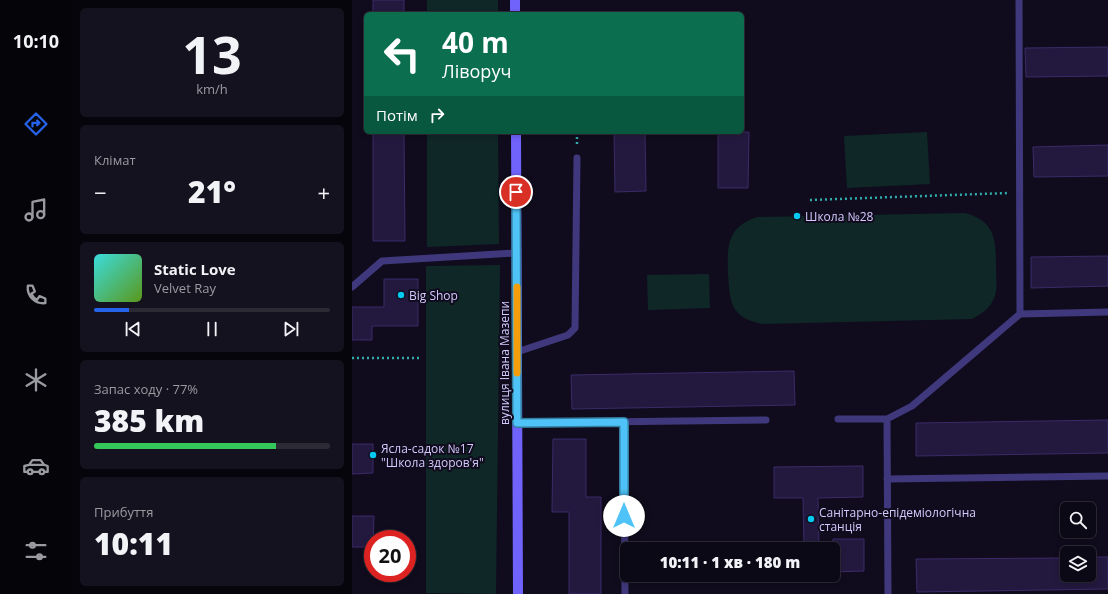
<!DOCTYPE html>
<html lang="uk">
<head>
<meta charset="utf-8">
<style>
  body { margin:0; font-family:"Open Sans",sans-serif; background:#15121f; color:#f1f3f6; height:100vh; display:flex; flex-direction:column; font-size:15px; white-space:nowrap }
  * { box-sizing:border-box; margin:0 }
  p { font-size:13px; color:#9a9aa1 }
  .icon { flex:none; width:22px; height:22px; fill:none; stroke:currentColor; stroke-width:2; stroke-linecap:round; stroke-linejoin:round }
  .map { position:relative; flex:1; overflow:hidden }
  .side { display:flex; flex-direction:column; gap:8px; padding:8px; background:#07050c; width:280px }
  .side>* { flex:none }
  .banner { position:absolute; left:12px; top:12px; width:380px; height:122px; border-radius:6px; box-shadow:0 2px 6px #0003,0 0 0 1px #2c2a35; background:#0b6e4f; color:#fff; overflow:hidden }
  .tools { position:absolute; left:708px; top:502px; display:grid; gap:8px }
  .tools a { display:grid; place-items:center; width:36px; height:36px; border-radius:6px; background:#0c0916; box-shadow:0 2px 6px #0003,0 0 0 1px #2c2a35; font-size:20px }
  .speed { position:absolute; left:12px; top:530px; display:flex; gap:8px; font-size:20px; font-weight:700; text-align:center }
  .speed>* { display:grid; place-content:center; width:52px; height:52px; border-radius:50%; background:#0c0916; box-shadow:0 2px 6px #0003,0 0 0 1px #2c2a35; line-height:1 }
  .speed .limit { border:6px solid #d22; background:#fff; color:#111 }
  .pin { position:absolute; display:grid; place-items:center; width:34px; height:34px; color:#fff; margin:-17px; border:2px solid #fff; border-radius:50%; box-shadow:0 1px 4px #0007 }
  .me { position:absolute; width:44px; margin:-22px; rotate:0deg; stroke-linejoin:round; filter:drop-shadow(0 0 3px #0008) }
  .turn { display:flex; align-items:center; gap:14px; height:84px; padding:0 12px; font-size:18px }
  .turn .icon { width:52px; height:52px; stroke-width:2.5 }
  .turn b { display:block; font-size:28px; line-height:34px }
  .then { display:flex; align-items:center; height:38px; padding:0 12px; background:#0003; gap:8px; font-size:15px }
  .big { font-size:30px; font-weight:800; line-height:1.1 }
  .side .card { flex:1; display:flex; flex-direction:column; justify-content:center; gap:6px; min-width:0; padding:0 14px; border-radius:6px; background:#15121f }
  .side .dial { align-items:center; gap:0 }
  .dial b { font-size:52px; line-height:1 }
  .song { display:flex; align-items:center; gap:12px }
  .cover { width:48px; height:48px; border-radius:6px; background:linear-gradient(135deg,hsl(180 70% 55%),hsl(90 70% 35%)) }
  .played { height:4px; border-radius:2px; background:linear-gradient(90deg,#2563eb 15%,#2c2a35 15%) }
  .keys { display:flex; justify-content:space-around; direction:ltr }
  .heat { display:flex; justify-content:space-between; align-items:center; font-size:22px; direction:ltr }
  .charge { height:6px; border-radius:3px; background:linear-gradient(90deg,#34c759 77%,#2c2a35 0) }
  .trip { position:absolute; left:268px; top:542px; width:220px; height:40px; border-radius:6px; background:#0c0916; box-shadow:0 2px 6px #0003,0 0 0 1px #2c2a35; font-weight:800; line-height:40px; text-align:center }
  main { display:flex; flex:1; min-height:0 }
  .dock { display:flex; flex-direction:column; width:72px; justify-content:space-around; align-items:center; background:#050409; color:#9a9aa1 }
  .dock .icon { width:28px; height:28px }
  .dock .active { color:#2563eb }
  .dock b { font-size:18px; color:#f1f3f6 }
  .map>svg:first-child { display:block }
</style>
</head>
<body>
<main>
<nav class="dock">
<b>10:10</b>
<svg class="icon active" aria-label="directions" viewBox="0 0 24 24"><path d="M12 3l9 9-9 9-9-9zM9 14v-3h6M13 9l2 2-2 2"/></svg>
<svg class="icon" aria-label="music" viewBox="0 0 24 24"><path d="M9 18V5l10-2v13"/><circle cx="6" cy="18" r="3"/><circle cx="16" cy="16" r="3"/></svg>
<svg class="icon" aria-label="phone" viewBox="0 0 24 24"><path d="M5 4h4l2 5-3 2q2 4 5 5l2-3 5 2v4C11 20 4 13 5 4z"/></svg>
<svg class="icon" aria-label="climate" viewBox="0 0 24 24"><path d="M12 3v18M4 7l16 10M4 17L20 7"/></svg>
<svg class="icon" aria-label="car" viewBox="0 0 24 24"><path d="M5 17H2v-5l4-1 3-4h7l3 4 3 1v5h-3M9 17h6M6 11h13"/><circle cx="7" cy="17" r="2"/><circle cx="17" cy="17" r="2"/></svg>
<svg class="icon" aria-label="filters" viewBox="0 0 24 24"><path d="M4 7h16M4 17h16"/><circle cx="9" cy="7" r="2"/><circle cx="15" cy="17" r="2"/></svg>
</nav>
<section class="side">
<div class="card dial"><b>13</b><p>km/h</p></div>
<div class="card"><p>Клімат</p>
<div class="heat"><a>−</a><b class="big">21°</b><a>+</a></div>
</div>
<div class="card">
<div class="song"><i class="cover"></i><div><b>Static Love</b><p>Velvet Ray</p></div></div>
<div class="played"></div>
<div class="keys"><svg class="icon" aria-label="previous" viewBox="0 0 24 24"><path d="M18 5L8 12l10 7zM5 5v14"/></svg><svg class="icon" aria-label="pause" viewBox="0 0 24 24"><path d="M8 5v14M16 5v14"/></svg><svg class="icon" aria-label="next" viewBox="0 0 24 24"><path d="M6 5l10 7-10 7zM19 5v14"/></svg></div>
</div>
<div class="card"><p>Запас ходу · 77%</p><b class="big">385 km</b><div class="charge"></div></div>
<div class="card"><p>Прибуття</p><b class="big">10:11</b></div>
</section>
<div class="map">
<svg width="756" height="594" viewBox="0 0 756 594">
  <rect width="100%" height="100%" fill="#100c1d"/>
  <path fill="#0f2727" d="M75 0H146V14H75Z
    M75 132H146L147 244 75 247Z
    M575 132 578 184 495 188 492 136Z
    M613 213C644 221 644 241 644 268 644 278 646 289 642 298 638 309 629 314 620 319L410 324C378 317 378 302 376 274 375 246 375 227 405 217Z
    M148 265 144 594 74 593V266Z
    M357 274 358 308 296 310 295 275Z"/>
  <path fill="#23193e" stroke="#3b2b69" d="M21 0H52V14H21Z
    M756 47V76L674 77 673 48Z
    M21 132H52L53 241H21Z
    M262 132H293L294 191 263 192Z
    M366 132H397L396 188H366Z
    M756 145V176L682 177 681 147Z
    M756 256V286L679 288V257Z
    M32 279H66V326H20V340H0V307H32Z
    M442 371 443 405 220 409 219 375Z
    M756 420V453L564 456V423Z
    M201 439H234V497H249V594H217V512H200Z
    M0 444H21V473L0 474Z
    M511 466V497L466 498 467 549H452L451 498H422V467Z
    M0 516H22L21 547H0Z
    M481 539H512V571L481 572Z
    M737 557H756V589L565 592 564 559 715 558V575H737Z"/>
  <g fill="none" stroke-linecap="round" stroke-linejoin="round">
    <path stroke="#30acac" stroke-width="2.5" stroke-dasharray="2 3" stroke-linecap="butt" d="M225 132V147
      M458 200 657 193
      M0 358H70"/>
    <path stroke="#3f387c" stroke-width="7" d="M0 287 30 261 164 253
      M668 314 756 312
      M165 352 216 335 223 328 225 158
      M486 419H535
      M272 422 273 594
      M165 423 414 420
      M535 479 756 476
      M536 594 535 419 560 406 668 314 667 0"/>
    <path stroke="#7063fb" stroke-width="10" d="M163 0V14
      M164 132 166 594"/>
  </g>
  <g fill="none" stroke-linecap="round" stroke-linejoin="round">
    <g stroke="#337fa1" stroke-width="10">
      <path id="route" d="M164 192 165 423 272 422V516"/>
    </g>
    <use href="#route" stroke="#4fc3f7" stroke-width="7"/>
    <path stroke="#f59e0b" stroke-width="7" d="M165 287V373"/>
  </g>
  <g fill="#05c9ee" stroke="#100c1d" stroke-width="1.5">
    <circle cx="445" cy="216" r="4"/>
    <circle cx="49" cy="295" r="4"/>
    <circle cx="21" cy="455" r="4"/>
    <circle cx="459" cy="519" r="4"/>
  </g>
  <g text-anchor="middle" dominant-baseline="central" stroke-width="4" stroke-linejoin="round" paint-order="stroke">
    <g font-size="12" fill="#d3cafe" stroke="#100c1d" text-anchor="start">
      <text x="453" y="216">Школа №28</text>
      <text x="57" y="295">Big Shop</text>
      <text x="29" y="448">Ясла-садок №17<tspan x="29" dy="14">"Школа здоров'я"</tspan></text>
      <text x="467" y="512">Санітарно-епідеміологічна<tspan x="467" dy="14">станція</tspan></text>
    </g>
    <g font-size="12" fill="#d3cafe" stroke="#100c1d">
      <text transform="translate(152 363) rotate(-90)">вулиця Івана Мазепи</text>
    </g>
  </g>
</svg>
<div class="tools">
<a><svg class="icon" aria-label="search" viewBox="0 0 24 24"><circle cx="10" cy="10" r="6"/><path d="M15 15l6 6"/></svg></a>
<a><svg class="icon" aria-label="layers" viewBox="0 0 24 24"><path d="M12 4l9 5-9 5-9-5zM3 14l9 5 9-5"/></svg></a>
</div>
<div class="speed"><div class="limit">20</div></div>
<div class="pin" style="left:164px;top:192px;background:#d93025"><svg class="icon" aria-label="arrive" viewBox="0 0 24 24"><path d="M6 21V4h12l-3 4 3 4H6"/></svg></div>
<svg class="me" style="left:272px;top:516px" viewBox="-20 -20 40 40"><circle r="19" fill="#fff"/><path d="M0-13L10 11 0 6-10 11z" fill="#4fc3f7"/></svg>
<div class="trip">10:11 · 1 хв · 180 m</div>
<div class="banner">
<div class="turn"><svg class="icon" aria-label="left" viewBox="0 0 24 24"><path d="M17 20v-9H6M10 6l-5 5 5 5"/></svg><div><b>40 m</b>Ліворуч</div></div>
<div class="then">Потім<svg class="icon" aria-label="right" viewBox="0 0 24 24"><path d="M7 20v-9h11M14 6l5 5-5 5"/></svg></div>
</div>
</div>
</main>
</body>
</html>
